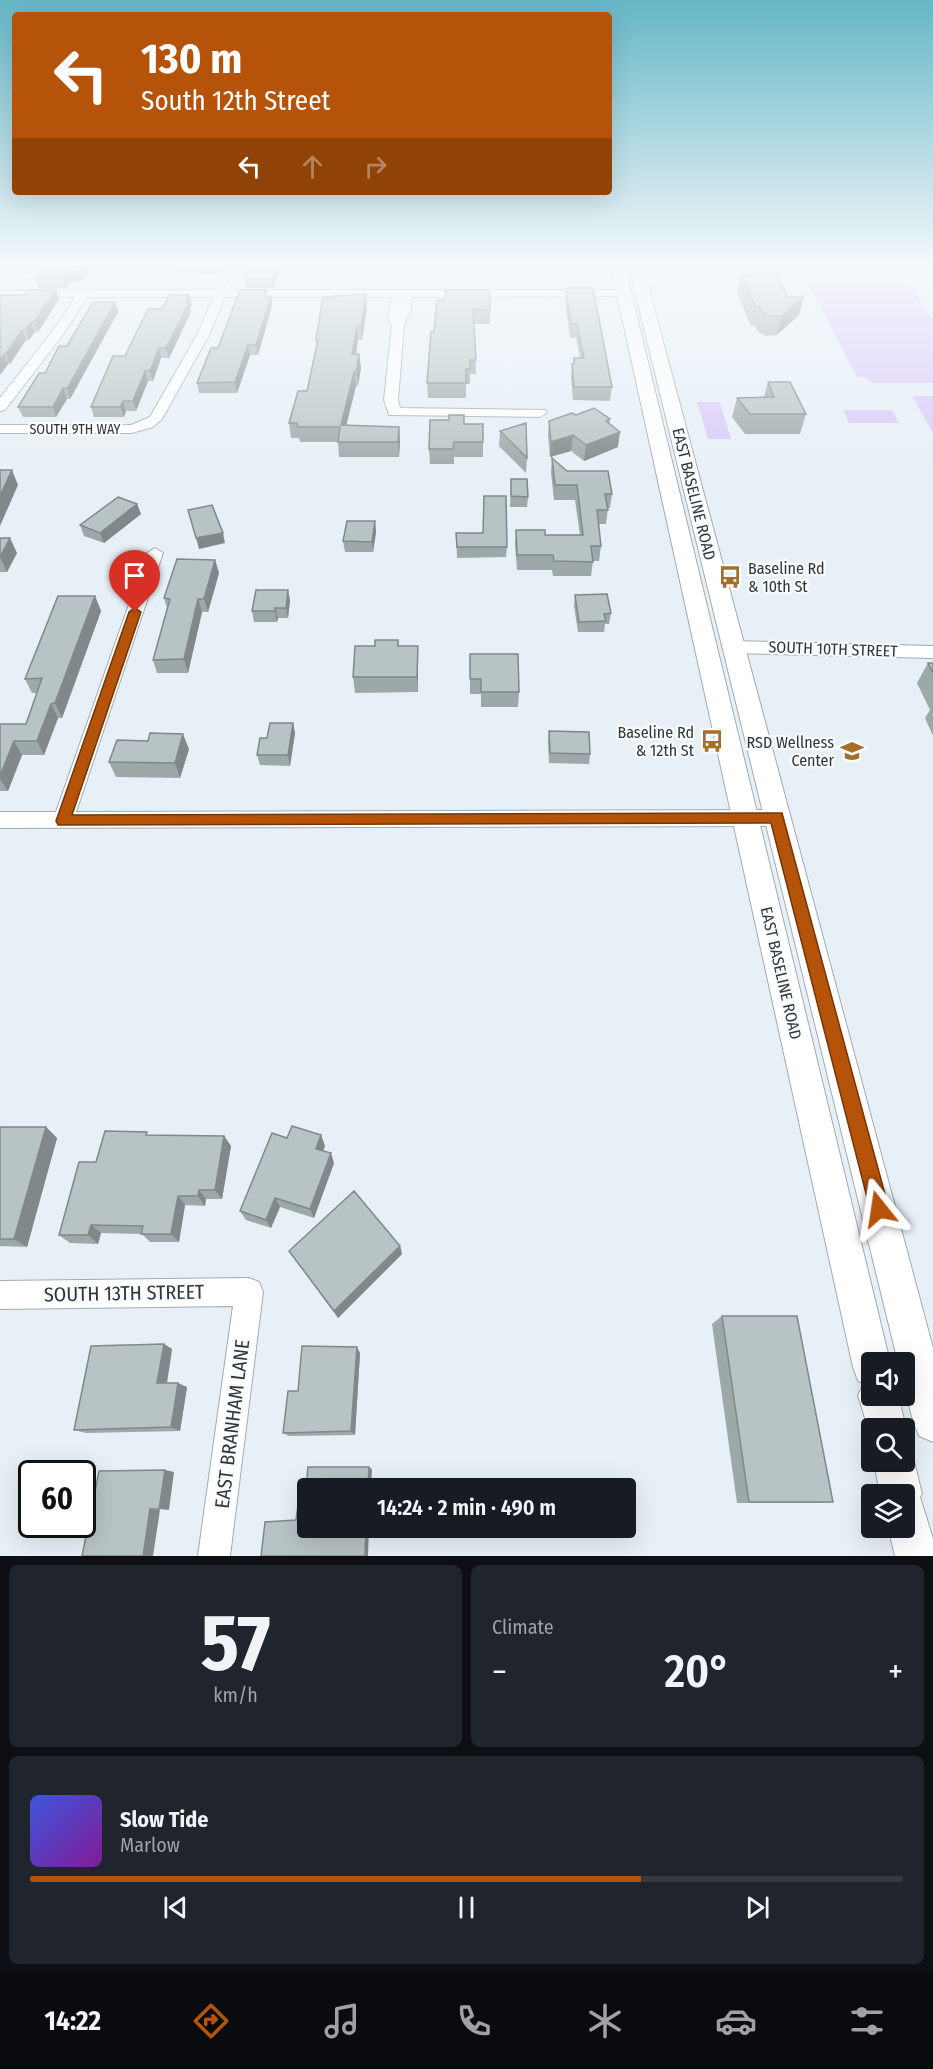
<!DOCTYPE html>
<html lang="en">
<head>
<meta charset="utf-8">
<style>
  body { margin:0; font-family:"Fira Sans Condensed",sans-serif; background:#20242c; color:#f1f3f6; height:100vh; display:flex; flex-direction:column; font-size:22px; white-space:nowrap }
  * { box-sizing:border-box; margin:0 }
  p { font-size:20px; color:#9ea1a6 }
  .icon { flex:none; width:33px; height:33px; fill:none; stroke:currentColor; stroke-width:2; stroke-linecap:round; stroke-linejoin:round }
  .map { position:relative; height:1556px; overflow:hidden }
  .details { display:flex; flex-direction:column; gap:9px; padding:9px; background:#0d0f14; flex:1 }
  .details>* { flex:none }
  .guide { position:absolute; left:12px; top:12px; width:600px; height:183px; border-radius:6px; box-shadow:0 6px 24px #0002; background:#b45309; color:#fff; overflow:hidden }
  .fabs { position:absolute; left:861px; top:1352px; display:grid; gap:12px }
  .fabs a { display:grid; place-items:center; width:54px; height:54px; border-radius:6px; background:#171b24; box-shadow:0 6px 24px #0002; font-size:30px }
  .speed { position:absolute; left:18px; top:1460px; display:flex; gap:12px; font-size:30px; font-weight:700; text-align:center }
  .speed>* { display:grid; place-content:center; width:78px; height:78px; border-radius:50%; background:#171b24; box-shadow:0 6px 24px #0002; line-height:1 }
  .speed .limit { border:3px solid #111; border-radius:9px; background:#fff; color:#111 }
  .pin { position:absolute; display:grid; place-items:center; width:51px; height:51px; color:#fff; margin:-62px -26px; border-radius:50% 50% 50% 0; rotate:-45deg; box-shadow:0 0 6px #0007 }
  .pin .icon { rotate:45deg }
  .me { position:absolute; width:66px; margin:-33px; rotate:345deg; stroke-linejoin:round; filter:drop-shadow(0 0 4px #0008) }
  .turn { display:flex; align-items:center; gap:21px; height:126px; padding:0 30px; font-size:27px }
  .turn .icon { width:78px; height:78px; stroke-width:2.5 }
  .turn b { display:block; font-size:42px; line-height:51px }
  .lanes { display:flex; align-items:center; height:57px; padding:0 30px; background:#0003; justify-content:center; gap:30px; direction:ltr }
  .lanes .off { opacity:.35 }
  .big { font-size:45px; font-weight:600; line-height:1.1 }
  .details .card { flex:1; display:flex; flex-direction:column; justify-content:center; gap:9px; min-width:0; padding:0 21px; border-radius:9px; background:#20242c }
  .details .dial { align-items:center; gap:0 }
  .dial b { font-size:78px; line-height:1 }
  .song { display:flex; align-items:center; gap:18px }
  .cover { width:72px; height:72px; border-radius:9px; background:linear-gradient(135deg,hsl(230 70% 55%),hsl(290 70% 35%)) }
  .played { height:6px; border-radius:3px; background:linear-gradient(90deg,#b45309 70%,#363941 70%) }
  .keys { display:flex; justify-content:space-around; direction:ltr }
  .heat { display:flex; justify-content:space-between; align-items:center; font-size:33px; direction:ltr }
  .details .tiles { flex:1; display:grid; gap:9px; grid-template-columns:1fr 1fr }
  .card:last-child { grid-column:span 2 }
  .trip { position:absolute; left:297px; top:1478px; width:339px; height:60px; border-radius:6px; background:#171b24; box-shadow:0 6px 24px #0002; font-weight:600; line-height:60px; text-align:center }
  .tabs { display:flex; height:96px; justify-content:space-around; align-items:center; background:#090b0e; color:#9ea1a6 }
  .tabs .icon { width:42px; height:42px }
  .tabs .on { color:#b45309 }
  .tabs b { font-size:27px; color:#f1f3f6 }
  .map>svg:first-child { display:block }
</style>
</head>
<body>
<div class="map">
<svg width="933" height="1556" viewBox="0 0 933 1556">
  <rect width="100%" height="100%" fill="#e7f0f6"/>
  <path fill="#dac8fa" d="M808 284H903L912 287 933 320V383H873L866 378 857 377Z
    M912 396H933V433Z
    M697 402H720L731 439H708Z
    M843 410H892L899 423H849Z"/>
  <g fill="none" stroke-linecap="round" stroke-linejoin="round">
    <path fill="#40b994" fill-rule="evenodd" d="M925 263H933V270L929 269Z"/>
    <g stroke="#a2abb0" stroke-width="2">
      <path id="minor" d="M9 263H19L17 269 27 274V278C20 280 10 275 6 270Z
        M233 263H243L229 290H624L630 293 624 296 411 297V310L404 325 398 400 400 408 545 410 547 413 540 417 389 415 384 400 392 325 388 318 392 297H225L209 335 162 419 153 427 132 433H0V425H131L150 417 197 335 214 297H87L65 332 5 410 0 411V398L56 327 75 297H0V291L217 290Z
        M155 548 163 553 76 812 777 810 784 812 787 818 784 824 777 826 0 828V812H56L147 553Z
        M732 641 933 646V658L732 653 726 651 723 647 726 643Z
        M249 1278 259 1282 263 1292 230 1556H198L233 1306 0 1309V1281Z"/>
    </g>
    <g stroke="#a2abb0" stroke-width="2">
      <path id="major" d="M610 263H624L890 1362H872V1395H898L906 1428 904 1431V1428H872V1441L858 1395 864 1383 858 1381 853 1367Z
        M628 263H642L933 1348V1442L919 1436C909 1412 904 1388 904 1362H898Z
        M904 1445 908 1447 914 1461 922 1494 920 1497 933 1539V1556H895L888 1527H904V1494H880L874 1461H904Z"/>
    </g>
    <use href="#minor" fill="#fff" fill-rule="evenodd"/>
    <use href="#major" fill="#fff" fill-rule="evenodd"/>
  </g>
  <path fill="#9da8a9" d="M45 263 84 280 69 283 66 288 39 289 35 279Z
    M176 263H225L223 268H221L218 275 177 274 175 265Z
    M248 263H289L286 269H281L273 288H246L244 278 249 267Z
    M741 275 788 297 799 315 777 335 766 336 758 332 755 326H751L737 293Z
    M566 288 612 387 610 401 573 400 571 378 572 364H573L574 358H580L576 337 570 338 565 301Z
    M56 290 59 299 38 332H35L29 340H26L10 364H8L1 374H0V295H24Z
    M490 290V324H474L476 374H470V384H466V398H428L427 383 434 332 445 300Z
    M366 294 367 308 362 340H358L356 354H359L361 368 358 386H356L346 425 399 427 400 441 399 457H339L338 442H300L299 438H291L289 423 307 391 317 346 316 340Z
    M189 295 192 305 190 308 191 312 169 358H161L153 381H148L136 411H126L124 417H94L91 407 125 356 162 309Z
    M268 296H271L272 306 258 355H250L237 393H199L197 383 218 348Z
    M115 302 118 312 70 399H67L56 417H23L18 407 45 373 67 346Z
    M768 382 806 414 800 434H745L732 417 737 398 764 397Z
    M576 415 610 419V424L618 447 584 461 571 451 550 457 548 436 549 421Z
    M449 420 464 424 483 442V457H454V464H430L429 449Z
    M500 431 527 458 526 473 499 446Z
    M552 458 567 471 612 494 610 508H608L606 524H598L601 546 599 561H593L591 576H553L552 570H517L515 544 516 530 545 535H580L575 500H554L551 472Z
    M511 479 528 497 527 507H510Z
    M137 504 141 514 104 543 84 536 80 525Z
    M375 521 376 532 373 552H345L343 541Z
    M456 533 507 547 506 557 457 558Z
    M0 538 17 553 7 572H0Z
    M215 560 219 573 208 612H202L188 673H157L153 660 167 608 164 598Z
    M575 595 611 613 609 624H605L604 632H578L574 606Z
    M95 596 101 611 62 718H58L44 755H22L8 791H0V724H26L37 693H32L25 679Z
    M290 600 288 618H278L277 622H254L252 611Z
    M398 640 399 646 418 661V692L355 693 353 677 375 646Z
    M470 654 519 692 518 707H481V694H470Z
    M928 663H933V736L925 718 930 710 917 683Z
    M293 723 295 733 290 766 260 765 257 755 267 738Z
    M549 731 590 754 589 764 549 763 548 742Z
    M189 749 180 778 116 777 109 762Z
    M0 1127H46L57 1138 27 1247 0 1246Z
    M150 1135 224 1136 231 1146 222 1199H206L205 1206 185 1205 179 1242H150L142 1234 101 1233 98 1244 70 1243 59 1235 96 1162Z
    M321 1135 325 1146 323 1151 334 1163 314 1218 280 1207 271 1228 246 1220 240 1211 287 1138Z
    M400 1246 402 1254 338 1318 289 1251Z
    M722 1316 833 1502 818 1503H737L712 1324Z
    M164 1344 172 1349 167 1383 187 1387 180 1431 86 1433 74 1430Z
    M360 1353 355 1435 289 1436 283 1433Z"/>
  <path fill="#808889" d="M86 263H95L84 280 69 283 66 288 63 279 66 273Z
    M217 263H220L221 268 218 275 216 265Z
    M279 263H280L281 269 273 288 272 278Z
    M285 263H289L286 269Z
    M56 290 59 299 38 332 34 322Z
    M366 294 367 308 362 340 361 326Z
    M189 295 192 305 190 308 191 312 169 358 166 348Z
    M271 296 272 306 258 355 256 345Z
    M804 296 799 315 777 335 782 316Z
    M115 302 118 312 70 399 67 389Z
    M31 322 35 332 29 340 26 330Z
    M357 326 358 340 354 368 352 354Z
    M22 330 26 340 10 364 6 354Z
    M248 345 250 355 237 393 235 382Z
    M159 348 161 358 153 381 150 371Z
    M4 354 8 364 1 374 0 370V360Z
    M359 354 361 368 358 386 356 372Z
    M145 371 148 381 136 411 133 401Z
    M354 372 356 386 343 439 341 425Z
    M63 388 67 399 56 417 53 407Z
    M123 401 126 411 124 417 120 407Z
    M399 427 400 441 399 457 398 442Z
    M620 432 618 447 584 461 586 445Z
    M573 435 571 451 550 457 551 442Z
    M12 470 18 485 0 526V496Z
    M137 504 141 514 104 543 100 533Z
    M375 521 376 532 373 552 372 542Z
    M223 533 225 543 199 549 196 538Z
    M10 538 17 553 7 572 0 557Z
    M215 560 219 573 208 612 204 599Z
    M288 590 290 600 288 618 286 608Z
    M95 596 101 611 62 718 55 703Z
    M198 599 202 612 188 673 184 659Z
    M275 608 278 618 277 622 275 611Z
    M418 646V692L417 677Z
    M51 704 58 718 44 755 37 741Z
    M293 723 295 733 290 766 288 755Z
    M183 734 189 749 180 778 175 763Z
    M14 741 22 755 8 791 0 779V776Z
    M46 1127 57 1138 27 1247 14 1239Z
    M321 1135 325 1146 320 1159 316 1149Z
    M224 1136 231 1146 222 1199 215 1190Z
    M331 1153 334 1163 314 1218 310 1209Z
    M199 1190 206 1199 205 1206 198 1196Z
    M178 1196 185 1205 179 1242 171 1234Z
    M275 1198 280 1207 271 1228 266 1220Z
    M91 1225 101 1233 98 1244 88 1235Z
    M400 1246 402 1254 338 1318 334 1311Z
    M164 1344 172 1349 166 1388 157 1383Z
    M357 1347 360 1353 355 1435 351 1431Z
    M178 1383 187 1387 180 1431 171 1427Z
    M369 1467 372 1469 371 1488H368Z
    M165 1470 174 1472 169 1510 159 1509Z
    M150 1509 160 1510 153 1556H143Z
    M366 1527H369L368 1556H365Z"/>
  <path fill="#b7c3c4" stroke="#808889" stroke-width="1.5" d="M45 263H86L81 270 66 273 63 279H35Z
    M176 263H217L216 265H175Z
    M250 263H279L272 278H244Z
    M776 273 788 297 804 296 782 316H771L763 313 760 307H756L741 275Z
    M566 288H593L612 387H574L572 364H574V358H584L577 324H571Z
    M28 290H56L34 322H31L26 330H22L6 354H4L0 360V295H24Z
    M240 290H267L264 296H271L256 345H248L235 382 197 383 211 348H218Z
    M446 290H490V310L473 309 476 360H470V369H466V383H427L431 332H434L437 300H445Z
    M366 294 361 326H357L352 354H359L356 372H354L341 425 399 427 398 442H338L340 427H298L297 423H289L298 391H307L318 340H316L323 297Z
    M169 295H189L186 302H189L166 348H159L150 371H145L133 401H123L120 407H91L113 356H125L148 309H162Z
    M93 302H115L67 389 63 388 53 407H18L39 373H45L59 346H67Z
    M768 382H790L806 414H750L737 398 774 397Z
    M594 408 610 419 606 421 620 432 586 445 573 435 551 442 549 421 572 413 576 415Z
    M449 415H464V424H483V442H454L453 449H429L430 420H449Z
    M526 423 527 458 500 431Z
    M552 458 567 471H608L612 494H605L608 510H597L601 546H591L593 562 554 561 553 555H517L516 530H545V535H583L577 485H555Z
    M0 470H12L0 496Z
    M511 479H527L528 497 511 496Z
    M484 496H506L507 547H457L456 533H483Z
    M118 497 137 504 100 533 80 525Z
    M212 505 223 533 196 538 188 510Z
    M347 521H375L372 542 343 541Z
    M0 538H10L0 557Z
    M177 559 215 560 204 599H198L184 659 153 660 170 599 164 598Z
    M256 590H288L286 608H275V611H252Z
    M607 594 611 613 604 614 606 621 579 622 575 595Z
    M58 596H95L55 703 51 704 37 741H14L0 776V724H26L42 678 25 679Z
    M375 640H398V646H418L417 677H353L355 646H375Z
    M470 654H518L519 692H481V679H470Z
    M928 663H933V673Z
    M270 723H293L288 755H257L260 738H267Z
    M549 731 589 732 590 754 550 753Z
    M150 733 183 734 175 763 109 762 117 740 148 741Z
    M292 1126 321 1135 316 1149 331 1153 310 1209 275 1198 266 1220 240 1211 272 1133 287 1138Z
    M0 1127H46L14 1239H0Z
    M105 1131 147 1132 146 1135 224 1136 215 1190H199L198 1196H178L171 1234H141L143 1226 91 1225 88 1235H59L79 1162H96Z
    M354 1191 400 1246 334 1311 289 1251Z
    M722 1316H797L833 1502H749Z
    M164 1344 157 1383H178L171 1427 74 1430 91 1346Z
    M302 1346 357 1347 351 1431 283 1433 288 1391H298Z
    M308 1467H369L368 1488H308V1527H366L365 1556H261L265 1522 296 1520 300 1490 306 1489Z
    M165 1470 159 1509H150L143 1556H82L99 1471Z"/>
  <linearGradient id="sky" x2="0" y2="1"><stop stop-color="#65b6c6"/><stop offset="0.55" stop-color="#f4f8fb"/><stop offset="1" stop-color="#f4f8fb" stop-opacity="0"/></linearGradient>
  <rect width="933" height="481" fill="url(#sky)"/>
  <path fill="#b45309" stroke="#753606" stroke-width="1.5" d="M135 608 141 612 72 815 782 813 889 1209 886 1216 879 1219 873 1216 870 1209 771 823 58 825 56 821 129 612Z"/>
  <defs>
    <g id="bus-bare" transform="scale(1.8)"><path d="M-5-6H5V4H4V6H2V4H-2V6H-4V4H-5ZM-3.5-4V0h7V-4ZM-3.5 1.2v1.5H-2V1.2ZM2 1.2v1.5H3.5V1.2Z" fill="#a56f29" stroke="#f8fcfe" stroke-width="2.5" paint-order="stroke"/></g>
    <g id="school-bare" transform="scale(1.8)"><path d="M0-5L7-2L0 1L-7-2ZM-4 1L0 2.5L4 1V4Q0 6-4 4Z" fill="#a56f29" stroke="#f8fcfe" stroke-width="2.5" paint-order="stroke"/></g>
  </defs>
  <g fill-rule="evenodd">
    <use href="#bus-bare" x="730" y="577"/>
    <use href="#bus-bare" x="712" y="741"/>
    <use href="#school-bare" x="852" y="751"/>
  </g>
  <g text-anchor="middle" dominant-baseline="central" stroke-width="4.5" stroke-linejoin="round" paint-order="stroke">
    <g font-size="14" fill="#333638" stroke="#f8fcfe">
      <text x="75" y="429">SOUTH 9TH WAY</text>
    </g>
    <g font-size="16" fill="#333638" stroke="#f8fcfe">
      <text transform="translate(694 494) rotate(76)">EAST BASELINE ROAD</text>
      <text transform="translate(833 649) rotate(2)">SOUTH 10TH STREET</text>
      <text transform="translate(781 973) rotate(77)">EAST BASELINE ROAD</text>
    </g>
    <g font-size="16" fill="#333638" stroke="#f8fcfe" text-anchor="end">
      <text x="748" y="568" text-anchor="start">Baseline Rd<tspan x="748" dy="18">&amp; 10th St</tspan></text>
      <text x="694" y="732">Baseline Rd<tspan x="694" dy="18">&amp; 12th St</tspan></text>
      <text x="834" y="742">RSD Wellness<tspan x="834" dy="18">Center</tspan></text>
    </g>
    <g font-size="20" fill="#333638" stroke="#f8fcfe">
      <text transform="translate(124 1293) rotate(-1)">SOUTH 13TH STREET</text>
      <text transform="translate(232 1424) rotate(-83)">EAST BRANHAM LANE</text>
    </g>
  </g>
</svg>
<div class="fabs">
<a><svg class="icon" aria-label="sound" viewBox="0 0 24 24"><path d="M4 9h4l5-4v14l-5-4H4zM17 9q2 3 0 6"/></svg></a>
<a><svg class="icon" aria-label="search" viewBox="0 0 24 24"><circle cx="10" cy="10" r="6"/><path d="M15 15l6 6"/></svg></a>
<a><svg class="icon" aria-label="layers" viewBox="0 0 24 24"><path d="M12 4l9 5-9 5-9-5zM3 14l9 5 9-5"/></svg></a>
</div>
<div class="speed"><div class="limit">60</div></div>
<div class="pin" style="left:135px;top:612px;background:#d93025"><svg class="icon" aria-label="arrive" viewBox="0 0 24 24"><path d="M6 21V4h12l-3 4 3 4H6"/></svg></div>
<svg class="me" style="left:879px;top:1209px" viewBox="-20 -20 40 40"><path d="M0-17L14 15 0 8-14 15z" fill="#b45309" stroke="#fff" stroke-width="4"/></svg>
<div class="trip">14:24 · 2 min · 490 m</div>
<div class="guide">
<div class="turn"><svg class="icon" aria-label="left" viewBox="0 0 24 24"><path d="M17 20v-9H6M10 6l-5 5 5 5"/></svg><div><b>130 m</b>South 12th Street</div></div>
<div class="lanes"><svg class="icon" aria-label="left" viewBox="0 0 24 24"><path d="M17 20v-9H6M10 6l-5 5 5 5"/></svg><svg class="icon off" aria-label="ahead" viewBox="0 0 24 24"><path d="M12 20V5M6 11l6-6 6 6"/></svg><svg class="icon off" aria-label="right" viewBox="0 0 24 24"><path d="M7 20v-9h11M14 6l5 5-5 5"/></svg></div>
</div>
</div>
<section class="details">
<div class="tiles">
<div class="card dial"><b>57</b><p>km/h</p></div>
<div class="card"><p>Climate</p>
<div class="heat"><a>−</a><b class="big">20°</b><a>+</a></div>
</div>
<div class="card">
<div class="song"><i class="cover"></i><div><b>Slow Tide</b><p>Marlow</p></div></div>
<div class="played"></div>
<div class="keys"><svg class="icon" aria-label="previous" viewBox="0 0 24 24"><path d="M18 5L8 12l10 7zM5 5v14"/></svg><svg class="icon" aria-label="pause" viewBox="0 0 24 24"><path d="M8 5v14M16 5v14"/></svg><svg class="icon" aria-label="next" viewBox="0 0 24 24"><path d="M6 5l10 7-10 7zM19 5v14"/></svg></div>
</div>
</div>
</section>
<nav class="tabs">
<b>14:22</b>
<svg class="icon on" aria-label="directions" viewBox="0 0 24 24"><path d="M12 3l9 9-9 9-9-9zM9 14v-3h6M13 9l2 2-2 2"/></svg>
<svg class="icon" aria-label="music" viewBox="0 0 24 24"><path d="M9 18V5l10-2v13"/><circle cx="6" cy="18" r="3"/><circle cx="16" cy="16" r="3"/></svg>
<svg class="icon" aria-label="phone" viewBox="0 0 24 24"><path d="M5 4h4l2 5-3 2q2 4 5 5l2-3 5 2v4C11 20 4 13 5 4z"/></svg>
<svg class="icon" aria-label="climate" viewBox="0 0 24 24"><path d="M12 3v18M4 7l16 10M4 17L20 7"/></svg>
<svg class="icon" aria-label="car" viewBox="0 0 24 24"><path d="M5 17H2v-5l4-1 3-4h7l3 4 3 1v5h-3M9 17h6M6 11h13"/><circle cx="7" cy="17" r="2"/><circle cx="17" cy="17" r="2"/></svg>
<svg class="icon" aria-label="filters" viewBox="0 0 24 24"><path d="M4 7h16M4 17h16"/><circle cx="9" cy="7" r="2"/><circle cx="15" cy="17" r="2"/></svg>
</nav>
</body>
</html>
